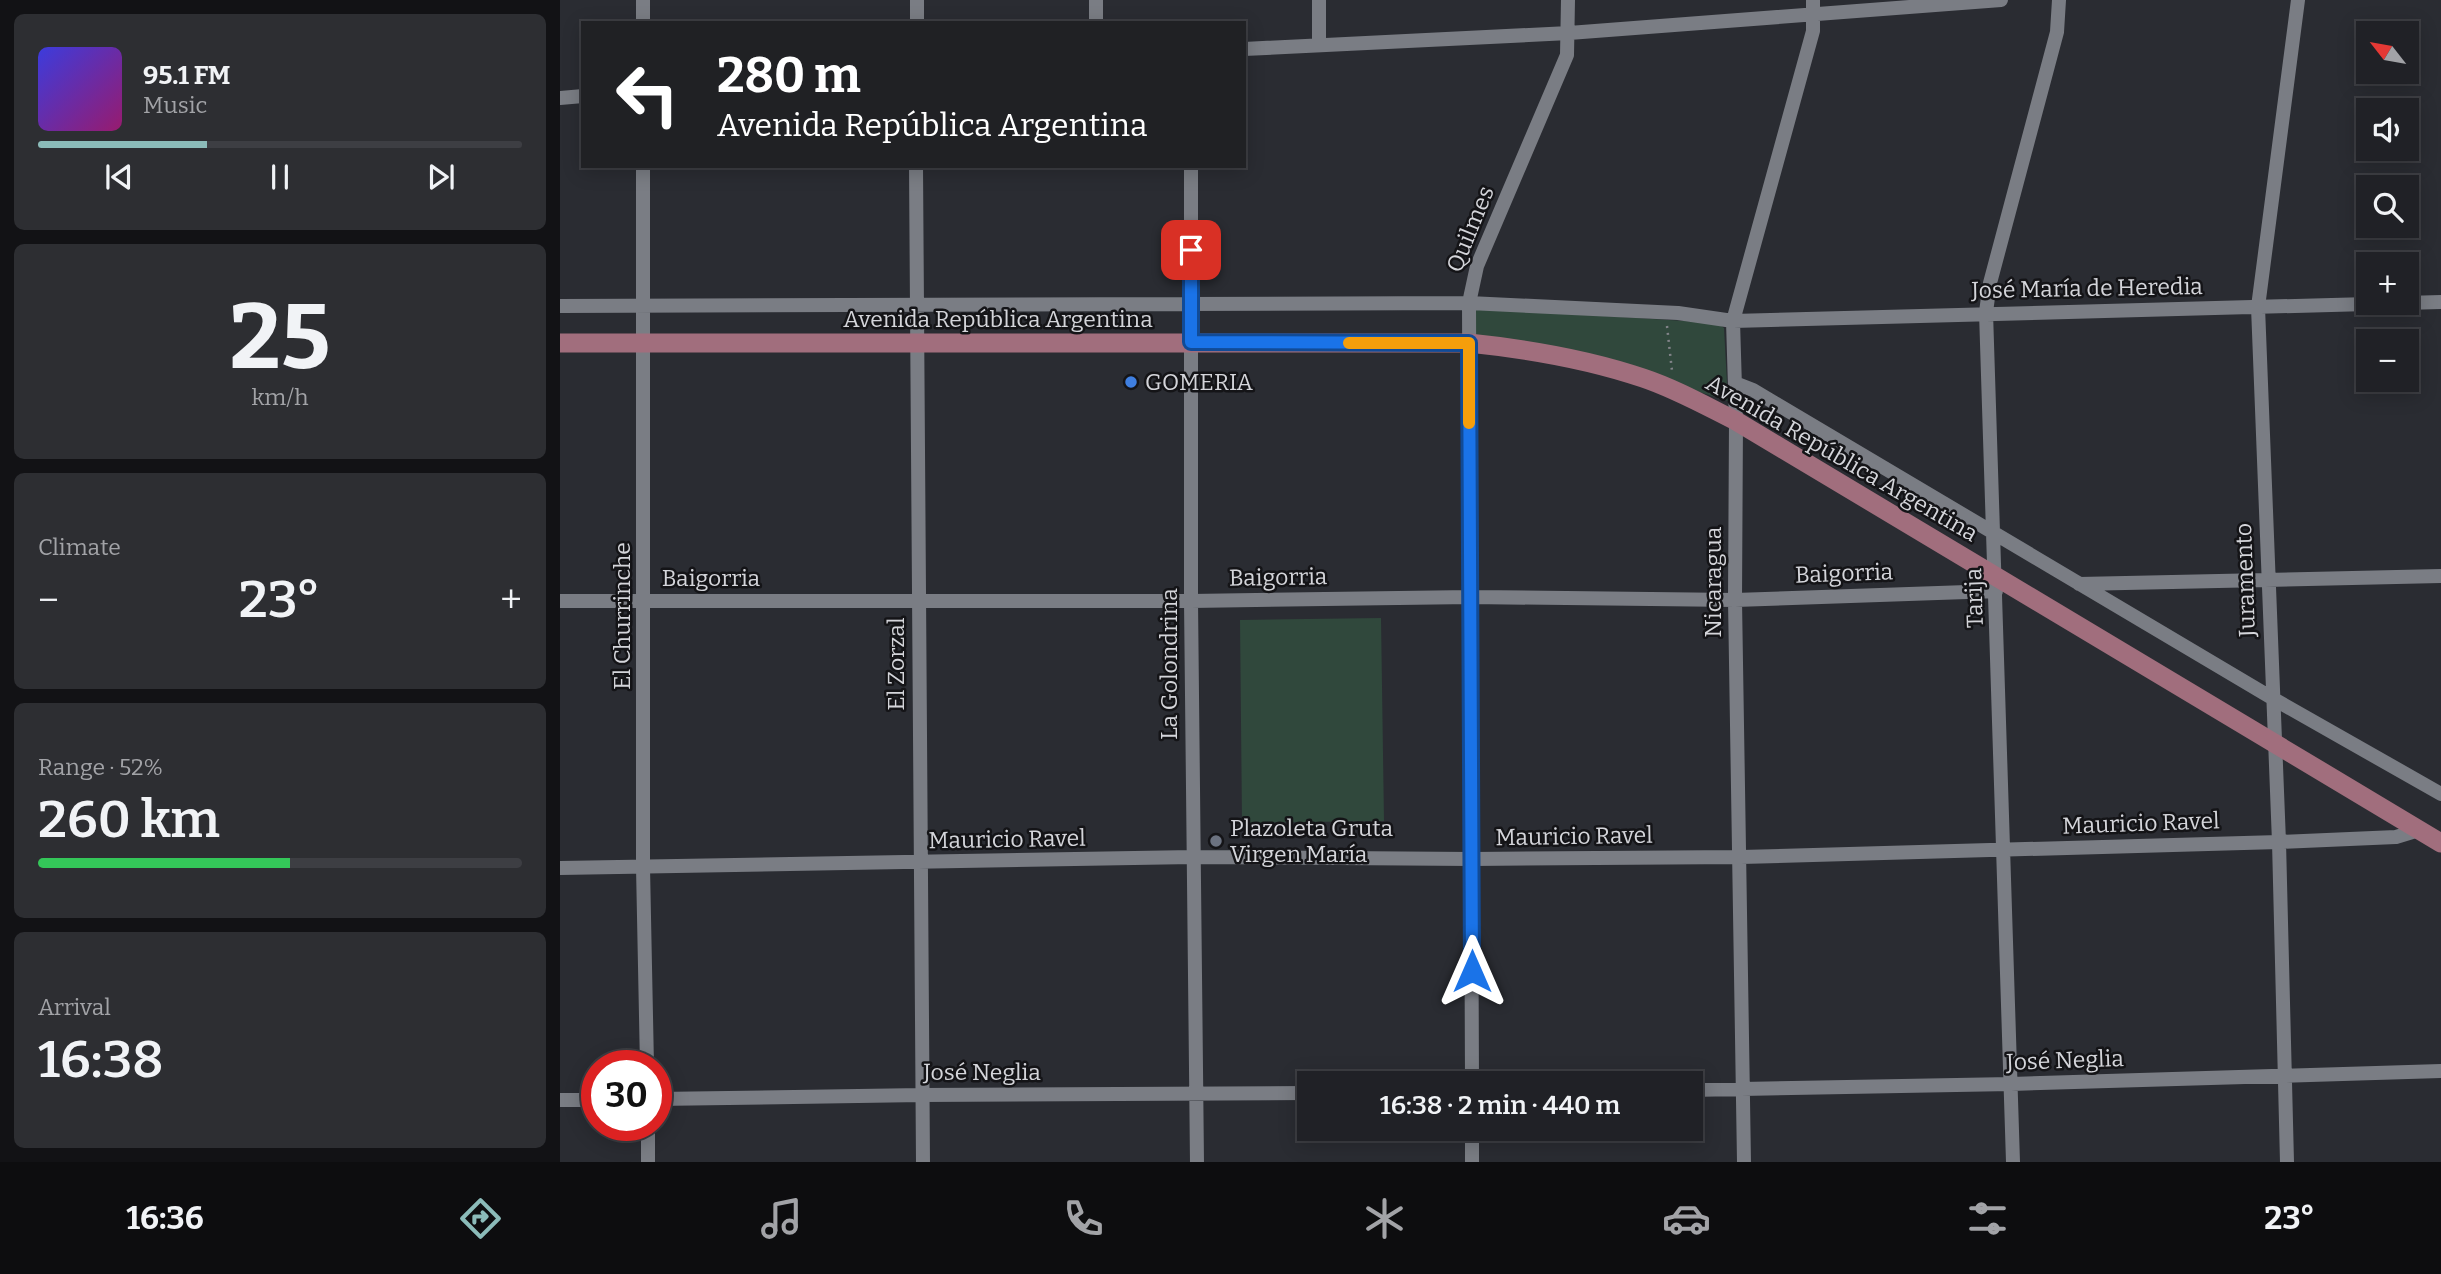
<!DOCTYPE html>
<html lang="en">
<head>
<meta charset="utf-8">
<style>
  body { margin:0; font-family:Bitter,serif; background:#2d2e32; color:#f1f3f6; height:100vh; display:flex; flex-direction:column; font-size:26px; white-space:nowrap }
  * { box-sizing:border-box; margin:0 }
  p { font-size:23px; color:#a2a3a7 }
  .icon { flex:none; width:38px; height:38px; fill:none; stroke:currentColor; stroke-width:2; stroke-linecap:round; stroke-linejoin:round }
  .map { position:relative; flex:1; overflow:hidden }
  .panel { display:flex; flex-direction:column; gap:14px; padding:14px; background:#121215; width:560px }
  .panel>* { flex:none }
  .guide { position:absolute; left:21px; top:21px; width:665px; height:147px; border-radius:0px; box-shadow:0 4px 18px #0003,0 0 0 2px #3d3e43; background:#202124; color:#fff; overflow:hidden }
  .needle { width:46px; rotate:301deg }
  .fabs { position:absolute; left:1796px; top:21px; display:grid; gap:14px }
  .fabs a { display:grid; place-items:center; width:63px; height:63px; border-radius:0px; background:#202126; box-shadow:0 4px 18px #0003,0 0 0 2px #3d3e43; font-size:35px }
  .speed { position:absolute; left:21px; top:1050px; display:flex; gap:14px; font-size:35px; font-weight:700; text-align:center }
  .speed>* { display:grid; place-content:center; width:91px; height:91px; border-radius:50%; background:#202126; box-shadow:0 4px 18px #0003,0 0 0 2px #3d3e43; line-height:1 }
  .speed .limit { border:10px solid #d22; background:#fff; color:#111 }
  .pin { position:absolute; display:grid; place-items:center; width:60px; height:60px; color:#fff; margin:-30px; border-radius:14px; box-shadow:0 4px 10px #0006 }
  .me { position:absolute; width:77px; margin:-38px; rotate:0deg; stroke-linejoin:round; filter:drop-shadow(0 0 5px #0008) }
  .turn { display:flex; align-items:center; gap:24px; height:147px; padding:0 21px; font-size:32px }
  .turn .icon { width:91px; height:91px; stroke-width:2.5 }
  .turn b { display:block; font-size:49px; line-height:60px }
  .big { font-size:52px; font-weight:600; line-height:1.1 }
  .panel .tile { flex:1; display:flex; flex-direction:column; justify-content:center; gap:10px; min-width:0; padding:0 24px; border-radius:10px; background:#2d2e32 }
  .panel .dial { align-items:center; gap:0 }
  .dial b { font-size:91px; line-height:1 }
  .song { display:flex; align-items:center; gap:21px }
  .cover { width:84px; height:84px; border-radius:10px; background:linear-gradient(135deg,hsl(240 70% 55%),hsl(320 70% 35%)) }
  .played { height:7px; border-radius:4px; background:linear-gradient(90deg,#8bbbb9 35%,#3d3e43 35%) }
  .keys { display:flex; justify-content:space-around; direction:ltr }
  .heat { display:flex; justify-content:space-between; align-items:center; font-size:38px; direction:ltr }
  .charge { height:10px; border-radius:5px; background:linear-gradient(90deg,#34c759 52%,#3d3e43 0) }
  .trip { position:absolute; left:737px; top:1071px; width:406px; height:70px; border-radius:0px; background:#202126; box-shadow:0 4px 18px #0003,0 0 0 2px #3d3e43; font-weight:600; line-height:70px; text-align:center }
  .tabs { display:flex; height:112px; justify-content:space-around; align-items:center; background:#0d0d0f; color:#a2a3a7 }
  .tabs .icon { width:49px; height:49px }
  .tabs .selected { color:#8bbbb9 }
  .tabs b { font-size:32px; color:#f1f3f6 }
  main { display:flex; flex:1; min-height:0 }
  .map>svg:first-child { display:block }
</style>
</head>
<body>
<main>
<section class="panel">
<div class="tile">
<div class="song"><i class="cover"></i><div><b>95.1 FM</b><p>Music</p></div></div>
<div class="played"></div>
<div class="keys"><svg class="icon" aria-label="previous" viewBox="0 0 24 24"><path d="M18 5L8 12l10 7zM5 5v14"/></svg><svg class="icon" aria-label="pause" viewBox="0 0 24 24"><path d="M8 5v14M16 5v14"/></svg><svg class="icon" aria-label="next" viewBox="0 0 24 24"><path d="M6 5l10 7-10 7zM19 5v14"/></svg></div>
</div>
<div class="tile dial"><b>25</b><p>km/h</p></div>
<div class="tile"><p>Climate</p>
<div class="heat"><a>−</a><b class="big">23°</b><a>+</a></div>
</div>
<div class="tile"><p>Range · 52%</p><b class="big">260 km</b><div class="charge"></div></div>
<div class="tile"><p>Arrival</p><b class="big">16:38</b></div>
</section>
<div class="map">
<svg width="1881" height="1162" viewBox="0 0 1881 1162">
  <rect width="100%" height="100%" fill="#2a2c32"/>
  <path fill="#30483c" d="M915 308 1157 323 1164 328 1168 401 1098 379 915 335Z
    M821 618 824 821 682 823 680 620Z"/>
  <g fill="none" stroke-linecap="round" stroke-linejoin="round">
    <path stroke="#828489" stroke-width="2.5" stroke-dasharray="2 5" stroke-linecap="butt" d="M1107 326 1112 371"/>
    <path stroke="#7a7d84" stroke-width="14" d="M759 0V44
      M83 23V0
      M357 23V0
      M536 23V0
      M684 49 1009 33 1441 0
      M0 98 23 96
      M83 166V867L87 1066
      M356 166 363 1162
      M631 166V601L637 1162
      M0 306 909 303 1118 313 1173 321 1881 302
      M1175 383 1193 390 1712 698 1881 794
      M1519 584 1881 576
      M0 601H631L911 597 1175 600 1436 591
      M0 868 633 857 912 859 1181 857 1719 842 1836 837 1859 830
      M912 1083 909 303 917 266 1007 55 1008 0
      M1130 1090 1451 1084 1881 1071
      M96 1099 362 1095 749 1093
      M0 1100H37
      M88 1125V1162
      M912 1129V1162
      M1184 1162 1175 600 1176 421 1173 321 1253 31V0
      M1453 1162 1426 312 1430 283 1497 32 1499 0
      M1727 1162 1719 842 1698 307 1738 0"/>
    <path stroke="#a16e7d" stroke-width="19" d="M0 343H909C967 349 1027 359 1083 378 1116 389 1146 406 1176 421L1881 843"/>
  </g>
  <g fill="none" stroke-linecap="round" stroke-linejoin="round">
    <g stroke="#114b97" stroke-width="18">
      <path id="route" d="M631 250V342L909 343 912 971"/>
    </g>
    <use href="#route" stroke="#1a73e8" stroke-width="12"/>
    <path stroke="#f59e0b" stroke-width="12" d="M789 343H909V423"/>
  </g>
  <circle fill="#3f7fe0" stroke="#141417" stroke-width="2.5" cx="571" cy="382" r="7"/>
  <circle fill="#6b7280" stroke="#141417" stroke-width="2.5" cx="656" cy="841" r="7"/>
  <g text-anchor="middle" dominant-baseline="central" stroke-width="5" stroke-linejoin="round" paint-order="stroke">
    <g font-size="23" fill="#d4d5da" stroke="#141417">
      <text transform="translate(910 229) rotate(-68)">Quilmes</text>
      <text transform="translate(1527 288) rotate(-1)">José María de Heredia</text>
      <text x="438" y="319">Avenida República Argentina</text>
      <text transform="translate(1282 458) rotate(30)">Avenida República Argentina</text>
      <text transform="translate(1284 573) rotate(-2)">Baigorria</text>
      <text transform="translate(718 577) rotate(-1)">Baigorria</text>
      <text x="151" y="578">Baigorria</text>
      <text transform="translate(1685 580) rotate(-92)">Juramento</text>
      <text transform="translate(1153 582) rotate(-90)">Nicaragua</text>
      <text transform="translate(1414 598) rotate(-92)">Tarija</text>
      <text transform="translate(62 616) rotate(-90)">El Churrinche</text>
      <text transform="translate(336 664) rotate(-90)">El Zorzal</text>
      <text transform="translate(609 664) rotate(-90)">La Golondrina</text>
      <text transform="translate(1581 823) rotate(-2)">Mauricio Ravel</text>
      <text transform="translate(1014 836) rotate(-1)">Mauricio Ravel</text>
      <text transform="translate(447 839) rotate(-1)">Mauricio Ravel</text>
      <text transform="translate(1505 1060) rotate(-2)">José Neglia</text>
      <text x="422" y="1072">José Neglia</text>
    </g>
    <g font-size="23" fill="#d4d5da" stroke="#141417" text-anchor="start">
      <text x="585" y="382">GOMERIA</text>
      <text x="670" y="828">Plazoleta Gruta<tspan x="670" dy="26">Virgen María</tspan></text>
    </g>
  </g>
</svg>
<div class="fabs">
<a><svg class="needle" viewBox="-14 -14 28 28"><path d="M0-13l5 13h-10z" fill="#e53935"/><path d="M0 13l5-13h-10z" fill="#a2a3a7"/></svg></a>
<a><svg class="icon" aria-label="sound" viewBox="0 0 24 24"><path d="M4 9h4l5-4v14l-5-4H4zM17 9q2 3 0 6"/></svg></a>
<a><svg class="icon" aria-label="search" viewBox="0 0 24 24"><circle cx="10" cy="10" r="6"/><path d="M15 15l6 6"/></svg></a>
<a>+</a>
<a>−</a>
</div>
<div class="speed"><div class="limit">30</div></div>
<div class="pin" style="left:631px;top:250px;background:#d93025"><svg class="icon" aria-label="arrive" viewBox="0 0 24 24"><path d="M6 21V4h12l-3 4 3 4H6"/></svg></div>
<svg class="me" style="left:912px;top:971px" viewBox="-20 -20 40 40"><path d="M0-17L14 15 0 8-14 15z" fill="#1a73e8" stroke="#fff" stroke-width="4"/></svg>
<div class="trip">16:38 · 2 min · 440 m</div>
<div class="guide">
<div class="turn"><svg class="icon" aria-label="left" viewBox="0 0 24 24"><path d="M17 20v-9H6M10 6l-5 5 5 5"/></svg><div><b>280 m</b>Avenida República Argentina</div></div>
</div>
</div>
</main>
<nav class="tabs">
<b>16:36</b>
<svg class="icon selected" aria-label="directions" viewBox="0 0 24 24"><path d="M12 3l9 9-9 9-9-9zM9 14v-3h6M13 9l2 2-2 2"/></svg>
<svg class="icon" aria-label="music" viewBox="0 0 24 24"><path d="M9 18V5l10-2v13"/><circle cx="6" cy="18" r="3"/><circle cx="16" cy="16" r="3"/></svg>
<svg class="icon" aria-label="phone" viewBox="0 0 24 24"><path d="M5 4h4l2 5-3 2q2 4 5 5l2-3 5 2v4C11 20 4 13 5 4z"/></svg>
<svg class="icon" aria-label="climate" viewBox="0 0 24 24"><path d="M12 3v18M4 7l16 10M4 17L20 7"/></svg>
<svg class="icon" aria-label="car" viewBox="0 0 24 24"><path d="M5 17H2v-5l4-1 3-4h7l3 4 3 1v5h-3M9 17h6M6 11h13"/><circle cx="7" cy="17" r="2"/><circle cx="17" cy="17" r="2"/></svg>
<svg class="icon" aria-label="filters" viewBox="0 0 24 24"><path d="M4 7h16M4 17h16"/><circle cx="9" cy="7" r="2"/><circle cx="15" cy="17" r="2"/></svg>
<b>23°</b>
</nav>
</body>
</html>
